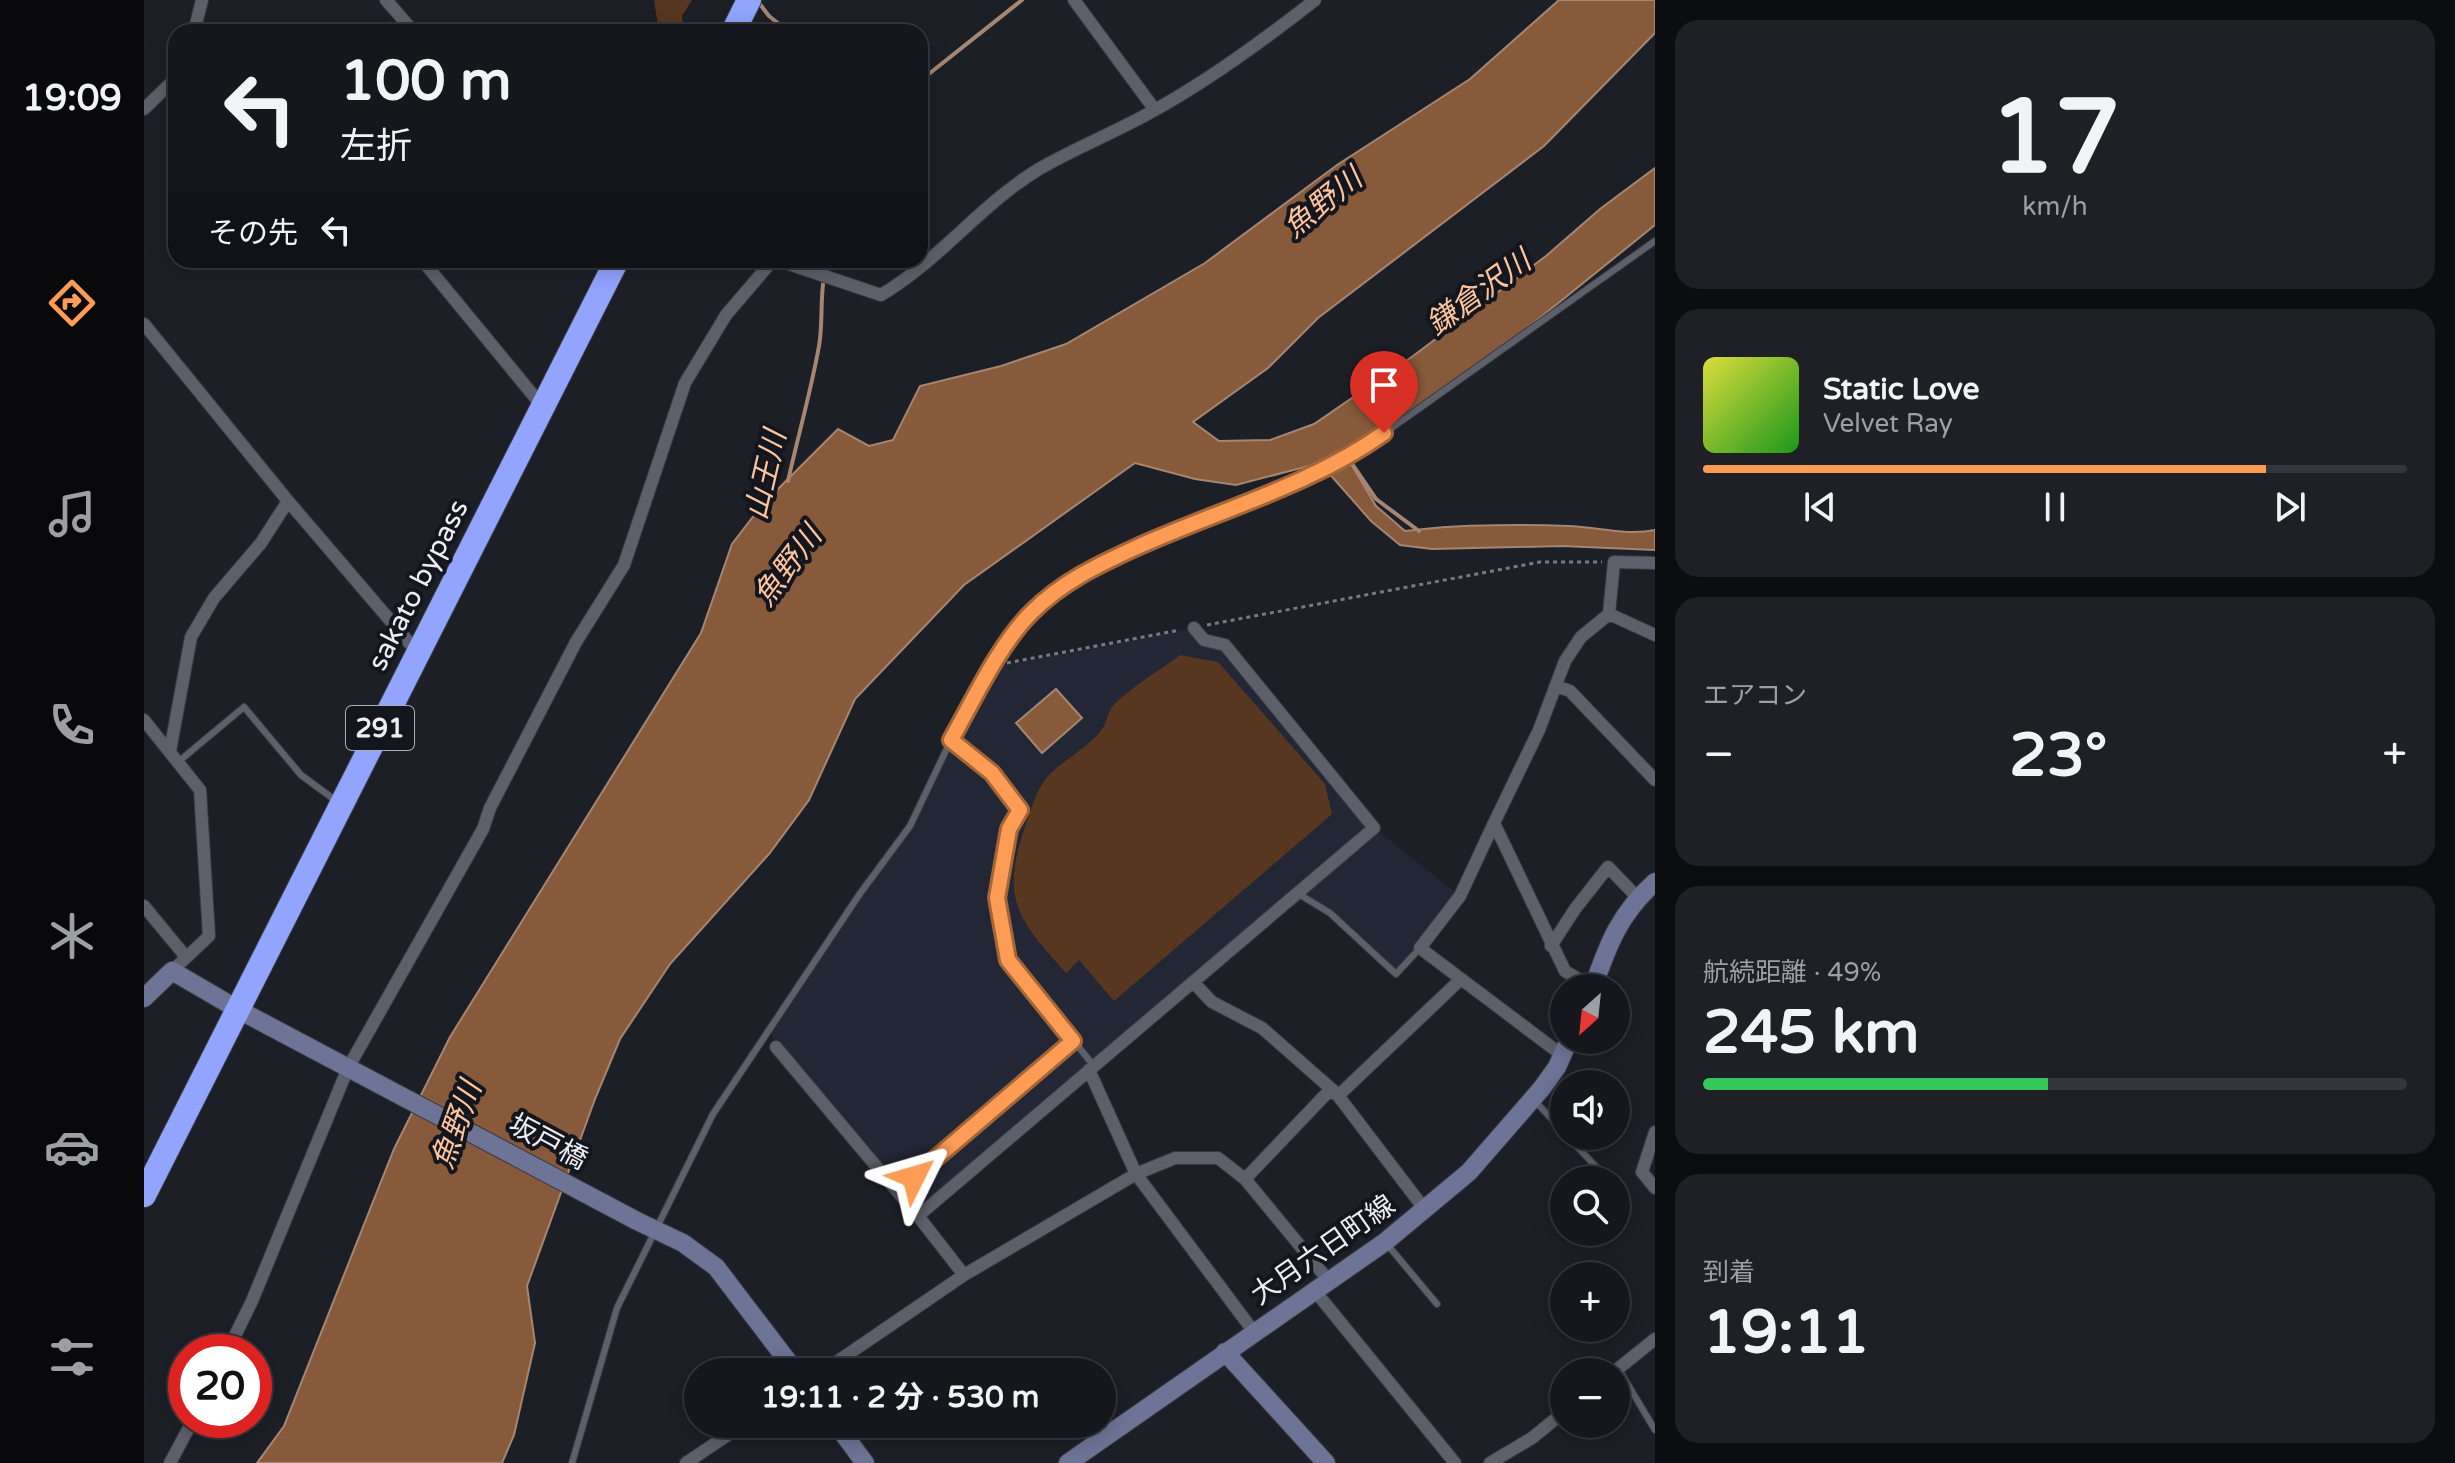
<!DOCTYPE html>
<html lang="ja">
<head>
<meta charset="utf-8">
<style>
  body { margin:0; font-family:"Varela Round","Noto Sans JP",sans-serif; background:#1f2026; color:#f1f3f6; height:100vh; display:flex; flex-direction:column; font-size:30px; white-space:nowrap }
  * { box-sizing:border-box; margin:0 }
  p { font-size:26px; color:#9e9fa4 }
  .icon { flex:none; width:44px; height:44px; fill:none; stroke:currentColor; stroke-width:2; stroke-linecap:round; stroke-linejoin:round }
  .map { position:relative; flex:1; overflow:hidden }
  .side { display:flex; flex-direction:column; gap:20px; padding:20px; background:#0c0d10; width:800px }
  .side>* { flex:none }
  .banner { position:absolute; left:24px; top:24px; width:760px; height:244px; border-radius:24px; box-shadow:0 4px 20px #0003,0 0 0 2px #35363b; background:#16171d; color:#f1f3f6; overflow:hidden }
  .needle { width:52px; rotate:207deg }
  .fabs { position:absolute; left:1406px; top:974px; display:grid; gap:16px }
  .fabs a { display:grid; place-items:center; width:80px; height:80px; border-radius:50%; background:#16171d; box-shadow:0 4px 20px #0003,0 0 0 2px #35363b; font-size:40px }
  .speed { position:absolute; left:24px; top:1334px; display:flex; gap:16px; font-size:40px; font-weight:700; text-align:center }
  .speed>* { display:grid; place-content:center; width:104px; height:104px; border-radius:50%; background:#16171d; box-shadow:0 4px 20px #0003,0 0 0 2px #35363b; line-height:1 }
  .speed .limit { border:12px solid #d22; background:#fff; color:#111 }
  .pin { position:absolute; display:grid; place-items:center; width:68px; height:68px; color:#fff; margin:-82px -34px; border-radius:50% 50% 50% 0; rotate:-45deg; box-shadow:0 0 8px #0007 }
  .pin .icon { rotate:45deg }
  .me { position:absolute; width:88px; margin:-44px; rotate:50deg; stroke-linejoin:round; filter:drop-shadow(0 0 6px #0008) }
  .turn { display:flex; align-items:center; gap:28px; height:168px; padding:0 40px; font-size:36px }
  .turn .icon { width:104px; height:104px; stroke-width:2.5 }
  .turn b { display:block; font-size:56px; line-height:68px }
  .then { display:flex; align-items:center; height:76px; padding:0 40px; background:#0003; gap:16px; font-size:30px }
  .big { font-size:60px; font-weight:700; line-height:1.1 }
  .side .widget { flex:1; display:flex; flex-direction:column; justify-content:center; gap:12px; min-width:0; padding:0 28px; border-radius:24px; background:#1f2026 }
  .side .dial { align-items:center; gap:0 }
  .dial b { font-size:104px; line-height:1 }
  .song { display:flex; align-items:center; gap:24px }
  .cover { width:96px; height:96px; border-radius:12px; background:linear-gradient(135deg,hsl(60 70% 55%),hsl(120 70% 35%)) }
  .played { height:8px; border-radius:4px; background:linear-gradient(90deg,#fd9c55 80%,#35363b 80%) }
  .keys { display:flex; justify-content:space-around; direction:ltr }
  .heat { display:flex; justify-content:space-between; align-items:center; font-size:44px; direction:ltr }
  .charge { height:12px; border-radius:6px; background:linear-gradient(90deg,#34c759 49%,#35363b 0) }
  .trip { position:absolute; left:540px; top:1358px; width:432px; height:80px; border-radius:40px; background:#16171d; box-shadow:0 4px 20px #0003,0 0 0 2px #35363b; font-weight:700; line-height:80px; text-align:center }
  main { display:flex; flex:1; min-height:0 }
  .tabs { display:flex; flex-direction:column; width:144px; justify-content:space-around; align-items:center; background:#09090c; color:#9e9fa4 }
  .tabs .icon { width:56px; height:56px }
  .tabs .active { color:#fd9c55 }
  .tabs b { font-size:36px; color:#f1f3f6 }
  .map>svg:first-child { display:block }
</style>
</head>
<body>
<main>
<nav class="tabs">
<b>19:09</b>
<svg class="icon active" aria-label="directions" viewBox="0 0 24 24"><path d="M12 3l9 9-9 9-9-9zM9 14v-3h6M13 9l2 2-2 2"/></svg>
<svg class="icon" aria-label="music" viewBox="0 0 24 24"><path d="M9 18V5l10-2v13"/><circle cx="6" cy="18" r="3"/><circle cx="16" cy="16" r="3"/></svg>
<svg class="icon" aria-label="phone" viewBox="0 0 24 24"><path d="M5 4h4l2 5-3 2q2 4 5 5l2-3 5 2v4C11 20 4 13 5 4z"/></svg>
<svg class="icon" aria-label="climate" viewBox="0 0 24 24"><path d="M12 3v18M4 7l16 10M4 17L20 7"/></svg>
<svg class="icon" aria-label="car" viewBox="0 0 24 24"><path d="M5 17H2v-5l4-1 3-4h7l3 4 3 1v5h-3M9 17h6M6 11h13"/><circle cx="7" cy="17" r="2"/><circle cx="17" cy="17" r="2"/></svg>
<svg class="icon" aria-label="filters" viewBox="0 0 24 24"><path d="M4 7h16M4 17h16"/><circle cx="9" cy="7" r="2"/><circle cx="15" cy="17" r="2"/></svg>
</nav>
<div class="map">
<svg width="1511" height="1463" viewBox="0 0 1511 1463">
  <rect width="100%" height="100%" fill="#1d1f27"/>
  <path fill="#232735" d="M1050 628 1081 645 1230 828 1316 896 1252 974 1186 913 1153 893 774 1216 632 1047 626 1030 766 826 807 740 851 663H871Z"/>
  <path fill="#583721" d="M510 0H548L538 16 540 32H515Z
    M1036 655 1074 662 1181 784 1188 814 970 1001 935 960 922 973C874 920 856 899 881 827 888 807 892 788 907 773 922 759 947 745 958 729 963 723 963 714 968 707 981 691 1018 669 1036 655Z"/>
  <path fill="#865a3b" stroke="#a58672" stroke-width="2" d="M1415 0H1511V33L1400 146 1174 318 1124 368 1049 422 1075 441 1126 440 1170 424 1269 356 1402 256 1456 209 1511 168V225L1314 384 1199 450 1232 506 1261 531C1315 524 1370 524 1424 526 1454 527 1482 536 1511 530V550L1418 546 1288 549 1256 545 1227 521 1176 463 1092 485 1051 479 991 463 820 585 711 699 665 800 625 854 526 964 476 1039 451 1099 383 1286 391 1343 370 1435 358 1463H113L140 1426 250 1149 306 1037 557 633 588 544 618 505 694 429 725 446 749 440 776 386 857 366 922 344 1061 263 1193 165 1326 79Z
    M912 689 938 718 898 753 872 723Z"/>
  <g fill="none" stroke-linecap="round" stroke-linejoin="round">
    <path stroke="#a58672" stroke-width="4" d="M615 3 625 16 645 32
      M776 81 878 0
      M1204 458 1232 499 1275 531
      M644 481C654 436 667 391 675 346 680 318 674 287 685 260"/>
    <g stroke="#393b42" stroke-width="8">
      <path id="lane" d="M807 740 848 773 876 810 865 829 853 898 864 960 950 1066
        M34 762 100 707 157 775 191 800
        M1153 893 1186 913 1252 974 1276 948
        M1390 1100 1420 1132
        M1423 1136 1458 1173
        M770 1177 929 1041
        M1242 1243 1293 1304
        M1474 1368 1511 1430
        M428 1463 473 1308 569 1114 715 895 766 826 807 740 851 663 886 614 915 589 943 570 1027 532 1172 475 1215 451 1511 241"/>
    </g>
    <g stroke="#393b42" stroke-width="14">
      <path id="street" d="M242 0 270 32
        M930 0 1011 110
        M50 32 58 0
        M0 109 32 78
        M278 260 398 406
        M633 260 737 295C795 261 837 204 895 169 931 148 972 132 1009 111 1066 80 1120 40 1171 0
        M0 324 144 501 274 653
        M1511 563 1470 562 1465 614 1511 635
        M1412 686 1426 691 1511 780
        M0 720 56 790 65 936 28 971
        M26 751 47 637 70 598 117 543 144 501
        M1350 823 1316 896 1276 948 1418 1055
        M0 906 42 957
        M1407 946 1431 909 1464 867 1494 898
        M1049 982 1068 1002 1118 1028 1192 1093 1282 1211
        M1449 988 1421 971 1350 823 1395 730 1421 661 1437 637 1465 614
        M632 1047 774 1216
        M945 1070 992 1174 1110 1332
        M1511 1132 1498 1172 1511 1188
        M1101 1179 1184 1092 1196 1094 1317 979
        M820 1275 774 1216 1230 828 1081 645 1060 640 1050 628
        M1171 1291 1311 1463
        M83 1352 108 1301 204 1068 339 829 346 808 432 642 480 565 541 383 582 315 629 260
        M678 1372 820 1275 992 1174 1031 1158H1074L1101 1179 1185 1281
        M1470 1372 1511 1339
        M26 1463 49 1420
        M542 1463 600 1424
        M1346 1463 1388 1438 1420 1412"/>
    </g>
    <g stroke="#393b42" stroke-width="20">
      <path id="secondary" d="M1449 988C1464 944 1476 913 1511 882
        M0 998 28 971 95 1010 493 1221 539 1243 572 1267 652 1372
        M1081 1352 1182 1463
        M692 1424 721 1463
        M924 1463 1241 1242 1325 1172 1398 1088 1413 1067 1425 1040"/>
    </g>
    <g stroke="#393b42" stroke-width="26">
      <path id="highway" d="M589 32 605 0
        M0 1195 473 260"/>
    </g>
    <path stroke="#787a81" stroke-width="3" stroke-dasharray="4 4" stroke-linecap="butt" d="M1063 625 1396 562H1458
      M863 663 1036 630"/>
    <use href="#lane" stroke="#5d606a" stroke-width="6"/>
    <use href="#street" stroke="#5d606a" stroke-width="12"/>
    <use href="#secondary" stroke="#6d7496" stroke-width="18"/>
    <use href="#highway" stroke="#91a4fe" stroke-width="24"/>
  </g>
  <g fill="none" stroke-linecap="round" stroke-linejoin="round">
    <g stroke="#a46537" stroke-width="20">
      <path id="route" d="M770 1177 929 1041 864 960 853 898 865 829 876 810 848 773 807 740C829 701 856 643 888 612 918 582 954 565 991 548 1074 510 1164 487 1240 433"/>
    </g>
    <use href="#route" stroke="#fd9c55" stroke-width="14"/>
  </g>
  <g text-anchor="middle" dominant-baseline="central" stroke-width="8" stroke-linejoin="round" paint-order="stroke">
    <rect fill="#14161e" stroke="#abadb4" stroke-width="2" x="202" y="706" width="68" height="44" rx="6"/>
    <g font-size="26" font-weight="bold" fill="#eceef4">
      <text x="236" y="728">291</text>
    </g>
    <g font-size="28" fill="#eceef4" stroke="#14161e">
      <text transform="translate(274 585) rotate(-63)">sakato bypass</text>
      <text transform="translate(404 1142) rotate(28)">坂戸橋</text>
      <text transform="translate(1179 1250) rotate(-35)">大月六日町線</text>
    </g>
    <g font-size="30" font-style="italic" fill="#fcc39d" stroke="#14161e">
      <text transform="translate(1179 203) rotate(-39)">魚野川</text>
      <text transform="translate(1335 293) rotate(-36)">鎌倉沢川</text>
      <text transform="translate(622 475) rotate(-77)">山王川</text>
      <text transform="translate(644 566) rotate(-53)">魚野川</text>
      <text transform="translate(313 1125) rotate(-70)">魚野川</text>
    </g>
  </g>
</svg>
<div class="fabs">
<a><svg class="needle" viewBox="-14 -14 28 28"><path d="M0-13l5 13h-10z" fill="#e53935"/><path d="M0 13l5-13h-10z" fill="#9e9fa4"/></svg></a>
<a><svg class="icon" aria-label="sound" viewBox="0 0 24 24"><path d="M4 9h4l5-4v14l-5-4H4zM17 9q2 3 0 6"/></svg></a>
<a><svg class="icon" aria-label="search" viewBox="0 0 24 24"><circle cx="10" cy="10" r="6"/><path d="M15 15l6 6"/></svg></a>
<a>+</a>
<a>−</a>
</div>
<div class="speed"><div class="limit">20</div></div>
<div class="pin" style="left:1240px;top:433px;background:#d93025"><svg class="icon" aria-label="arrive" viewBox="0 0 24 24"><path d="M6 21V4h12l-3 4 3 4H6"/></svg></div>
<svg class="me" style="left:770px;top:1177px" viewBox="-20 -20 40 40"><path d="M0-17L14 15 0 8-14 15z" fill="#fd9c55" stroke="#fff" stroke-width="4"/></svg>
<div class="trip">19:11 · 2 分 · 530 m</div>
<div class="banner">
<div class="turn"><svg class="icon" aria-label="left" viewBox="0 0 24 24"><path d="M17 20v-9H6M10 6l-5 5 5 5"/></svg><div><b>100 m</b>左折</div></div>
<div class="then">その先<svg class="icon" aria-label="left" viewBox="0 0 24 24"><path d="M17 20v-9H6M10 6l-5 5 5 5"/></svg></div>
</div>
</div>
<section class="side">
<div class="widget dial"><b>17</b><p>km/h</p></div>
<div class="widget">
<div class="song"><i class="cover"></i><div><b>Static Love</b><p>Velvet Ray</p></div></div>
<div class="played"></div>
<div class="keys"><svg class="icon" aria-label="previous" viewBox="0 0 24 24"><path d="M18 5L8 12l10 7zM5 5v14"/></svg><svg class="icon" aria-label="pause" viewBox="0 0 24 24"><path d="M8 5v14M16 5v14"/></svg><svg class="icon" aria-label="next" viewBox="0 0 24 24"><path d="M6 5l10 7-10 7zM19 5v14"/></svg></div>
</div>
<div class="widget"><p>エアコン</p>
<div class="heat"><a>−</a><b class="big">23°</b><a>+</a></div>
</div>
<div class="widget"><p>航続距離 · 49%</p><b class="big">245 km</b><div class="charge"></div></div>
<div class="widget"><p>到着</p><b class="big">19:11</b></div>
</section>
</main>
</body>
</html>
